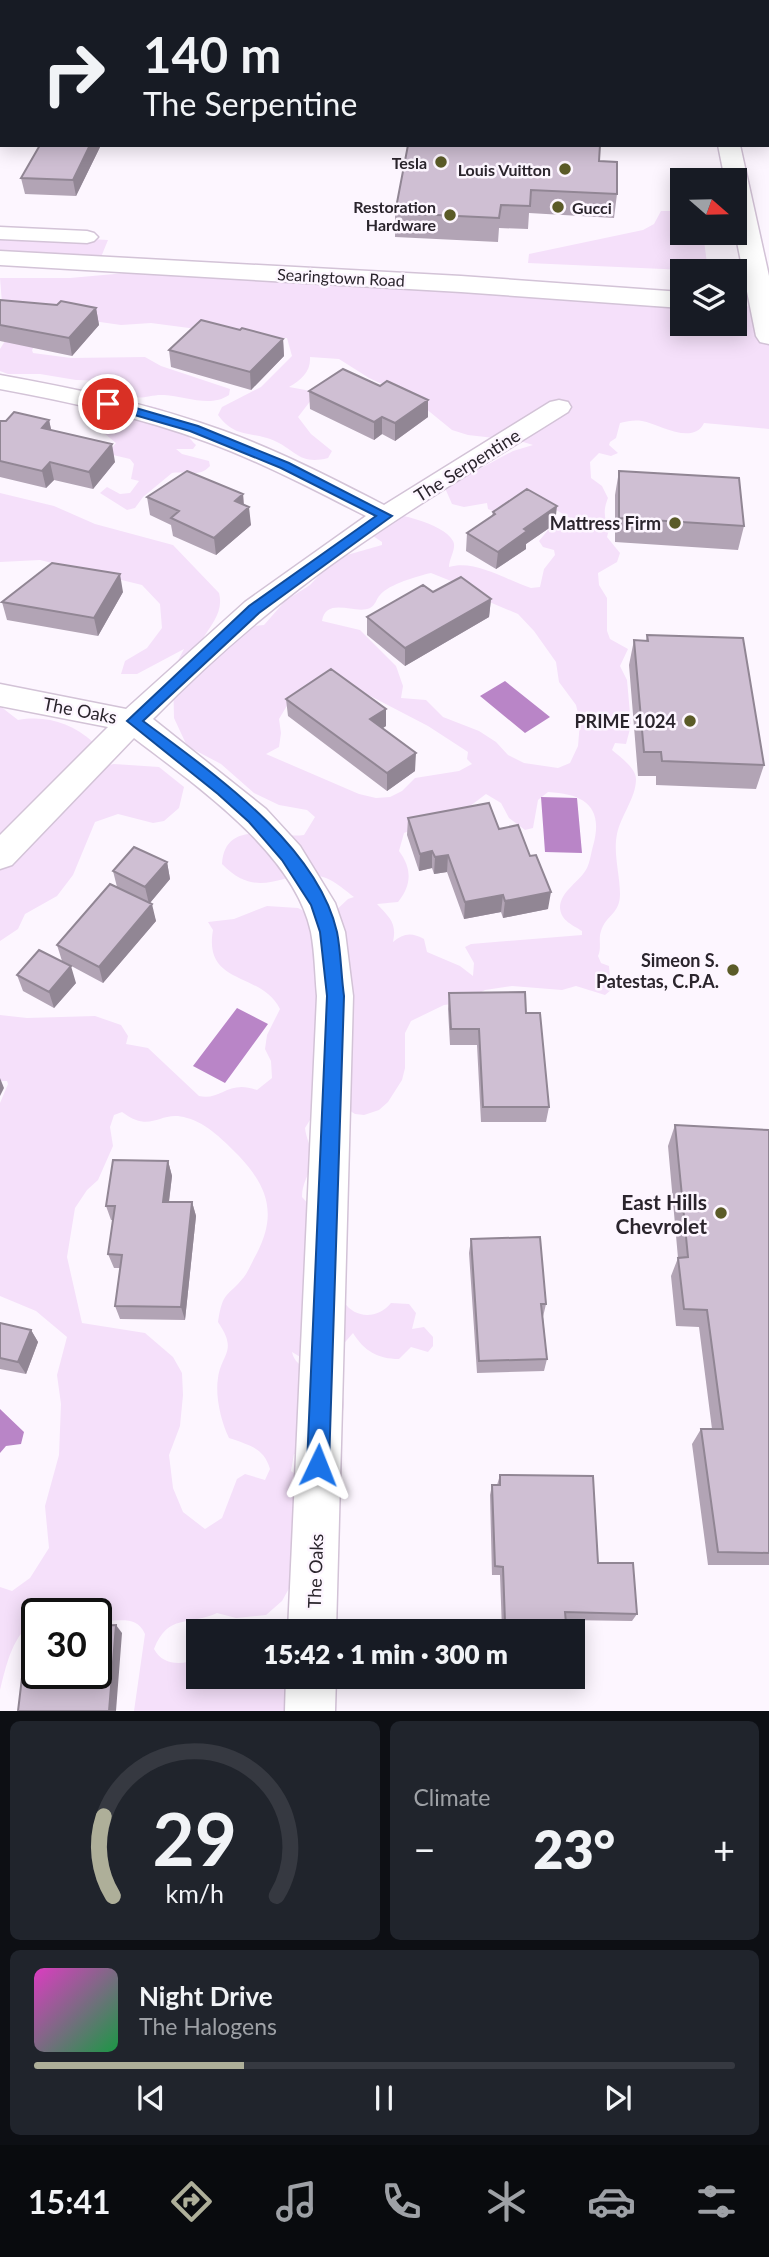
<!DOCTYPE html>
<html lang="en">
<head>
<meta charset="utf-8">
<style>
  body { margin:0; font-family:Lato,sans-serif; background:#20242c; color:#f1f3f6; height:100vh; display:flex; flex-direction:column; font-size:26px; white-space:nowrap }
  * { box-sizing:border-box; margin:0 }
  p { font-size:23px; color:#9ea1a6 }
  .icon { flex:none; width:38px; height:38px; fill:none; stroke:currentColor; stroke-width:2; stroke-linecap:round; stroke-linejoin:round }
  .map { position:relative; height:1711px; overflow:hidden }
  .drawer { display:flex; flex-direction:column; gap:10px; padding:10px; background:#0d0f14; flex:1 }
  .drawer>* { flex:none }
  .top-card { position:absolute; left:0px; top:0px; width:770px; height:147px; box-shadow:0 4px 18px #0003; background:#171b24; color:#f1f3f6; overflow:hidden }
  .needle { width:46px; rotate:110deg }
  .buttons { position:absolute; left:670px; top:168px; display:grid; gap:14px }
  .buttons a { display:grid; place-items:center; width:77px; height:77px; border-radius:0px; background:#171b24; box-shadow:0 4px 18px #0003; font-size:35px }
  .speed { position:absolute; left:21px; top:1598px; display:flex; gap:14px; font-size:35px; font-weight:700; text-align:center }
  .speed>* { display:grid; place-content:center; width:91px; height:91px; border-radius:50%; background:#171b24; box-shadow:0 4px 18px #0003; line-height:1 }
  .speed .limit { border:4px solid #111; border-radius:10px; background:#fff; color:#111 }
  .pin { position:absolute; display:grid; place-items:center; width:60px; height:60px; color:#fff; margin:-30px; border:4px solid #fff; border-radius:50%; box-shadow:0 2px 7px #0007 }
  .me { position:absolute; width:77px; margin:-38px; rotate:2deg; stroke-linejoin:round; filter:drop-shadow(0 0 5px #0008) }
  .turn { display:flex; align-items:center; gap:24px; height:147px; padding:0 28px; font-size:32px }
  .turn .icon { width:91px; height:91px; stroke-width:2.5 }
  .turn b { display:block; font-size:49px; line-height:60px }
  .big { font-size:52px; font-weight:800; line-height:1.1 }
  .drawer .widget { flex:1; display:flex; flex-direction:column; justify-content:center; gap:10px; min-width:0; padding:0 24px; border-radius:10px; background:#20242c }
  .drawer .dial { align-items:center; gap:0 }
  .dial svg { height:182px; overflow:visible; fill:none; stroke:#363941; stroke-width:7; stroke-linecap:round; text-anchor:middle }
  .dial text { fill:#f1f3f6; stroke:none }
  .song { display:flex; align-items:center; gap:21px }
  .cover { width:84px; height:84px; border-radius:10px; background:linear-gradient(135deg,hsl(310 70% 55%),hsl(140 70% 35%)) }
  .played { height:7px; border-radius:4px; background:linear-gradient(90deg,#aeaf99 30%,#363941 30%) }
  .keys { display:flex; justify-content:space-around; direction:ltr }
  .heat { display:flex; justify-content:space-between; align-items:center; font-size:38px; direction:ltr }
  .drawer .tiles { flex:1; display:grid; gap:10px; grid-template-columns:1fr 1fr }
  .widget:last-child { grid-column:span 2 }
  .trip { position:absolute; left:186px; top:1619px; width:399px; height:70px; border-radius:0px; background:#171b24; box-shadow:0 4px 18px #0003; font-weight:800; line-height:70px; text-align:center }
  .dock { display:flex; height:112px; justify-content:space-around; align-items:center; background:#090b0e; color:#9ea1a6 }
  .dock .icon { width:49px; height:49px }
  .dock .on { color:#aeaf99 }
  .dock b { font-size:32px; color:#f1f3f6 }
  .map>svg:first-child { display:block }
</style>
</head>
<body>
<div class="map">
<svg width="769" height="1711" viewBox="0 0 769 1711">
  <rect width="100%" height="100%" fill="#fdf6ff"/>
  <path fill="#f5e0fa" fill-rule="evenodd" d="M677 207H682V233H703L708 271 528 263 529 254 643 230 654 224 661 211H677Z
    M0 234 108 240 99 262 0 257Z
    M137 272 608 294 682 300V324H735V305L763 308 769 336V429L704 423C693 446 659 424 642 421 634 420 628 421 620 423L616 438 610 442 609 445 618 453 611 456 599 453 590 462 591 478 602 486 608 498C603 510 604 518 609 529L607 537 620 553 617 562 598 573 599 585 607 598V631L610 639 628 649 620 666 627 680 631 725 626 744 615 743 612 750C620 757 636 768 636 779 636 798 621 815 617 834 613 853 620 875 620 894 620 914 606 915 601 931 598 940 602 947 598 956L601 963 609 966 611 990 605 995 576 986 562 990 512 986 485 990 462 1003 444 1005 411 1021 405 1033V1068L402 1080 388 1102 379 1110 364 1115 355 1114 347 1109 318 1107 305 1128C306 1139 314 1153 312 1163 309 1175 302 1183 302 1197L311 1207 344 1302C355 1319 378 1319 391 1303L409 1304 416 1313 412 1329 424 1327 433 1337V1346L428 1352 411 1347 399 1359C378 1359 364 1351 353 1333L340 1348 302 1358 292 1352C298 1380 343 1364 344 1403 344 1415 337 1429 332 1441L302 1456 294 1454 291 1471 298 1476 292 1583 282 1601 266 1615 236 1618 217 1613C189 1626 168 1613 154 1649 163 1666 182 1665 198 1659V1676L300 1677V1711H134L145 1634C136 1613 117 1623 96 1620V1614L78 1613 60 1608 46 1613 37 1614V1619C12 1635 7 1663 0 1690V1587L12 1591 30 1578 49 1548 45 1506 59 1455 61 1404 57 1375 67 1337 36 1311 0 1296V1103L8 1084 7 1081H0V1015L27 1018 95 1016 121 1025 128 1036 126 1044 148 1048 199 1096C221 1101 228 1079 257 1090L272 1078 271 1061 265 1049 267 1035 280 1009C261 971 203 986 213 930L208 922 234 919 267 906 298 908 310 914 331 915 348 899 354 897C346 891 336 882 326 878 287 863 263 906 222 864 225 818 274 839 304 835L315 817 307 810 279 805 254 793 221 764 187 746 174 718 173 670 184 649 137 674H121L125 661 147 648 162 628 160 604 142 585 40 560 0 562V493L54 506 95 524 173 545 219 593C224 612 211 625 202 640L222 629 264 625 285 601 310 585 327 567 347 555 382 545V542L370 534 363 517 366 511C386 510 444 522 453 541 457 548 449 559 449 567 475 559 506 580 531 588L540 587 544 569 555 555 554 550 543 547 539 541 548 530 562 526 570 518 556 510 548 500 542 499 501 514 488 509 487 503 464 507 452 504 445 488 453 480 472 473 513 451 533 445 520 441 468 435 452 430 414 399 369 378 339 359 310 357C311 372 301 380 289 387L311 391 315 395 298 417 311 434 332 451 328 458C301 465 297 452 277 442 253 430 236 440 218 415L222 407 261 387 292 356 287 338H266L151 323 121 325 93 321 39 339 32 350 33 353 71 358 145 357 161 366 230 389 229 395C210 408 185 396 164 395 149 394 140 402 126 394L125 389 108 381 76 380 40 374H8L0 371V349L5 341 0 278H70ZM431 573 461 585 487 601 518 614 534 631 556 662 559 682 576 705 580 722 578 746 570 763 558 768 524 763 508 755 496 742 479 731 443 717 426 700 401 698 403 686 396 666 360 630 322 621C326 596 356 615 370 608 376 605 376 599 380 595 389 584 418 576 431 573ZM353 687 428 726 468 752 467 759 472 764 459 771 415 778 402 791 390 797 376 798 359 794 266 754 279 747 281 733 279 719 291 699ZM548 792C585 794 604 807 593 846 591 853 590 862 587 868 580 882 560 891 560 908 561 921 573 925 582 931V935L471 944 465 947 474 963 473 976 460 966 427 952 424 939C412 932 403 933 393 942 397 923 390 918 377 904L398 902C412 885 412 868 399 851L404 833 466 809 486 794 501 803 509 818 525 830 533 828 538 800ZM122 1112C153 1135 159 1109 187 1118 207 1123 225 1142 239 1156 268 1187 277 1214 257 1253 253 1260 249 1270 244 1277 227 1298 223 1290 218 1322 238 1352 222 1352 218 1378 215 1396 221 1422 229 1438 249 1445 264 1448 270 1469L265 1480 245 1474 237 1479 222 1518 205 1529 183 1512 173 1488 169 1455 180 1426 183 1395 182 1373 173 1357 145 1333 82 1323 67 1257 75 1208 87 1190 98 1180 113 1146 110 1127 114 1115Z
    M136 404C180 409 170 417 196 445L193 449H176L182 454 209 461 210 466C199 478 186 471 172 473L143 497 135 508 127 510 100 493 107 487 120 494 130 493 139 481 131 479 134 464 130 459 113 455 110 450 116 443 98 428 97 415 103 408Z
    M0 706 18 720C47 715 71 723 93 742L87 769 114 764 159 767 184 787 179 808 164 821 153 823 118 814 95 822 73 875 57 896 25 914 18 929 0 941Z"/>
  <path fill="#b985c7" d="M505 681 550 717 525 733 480 696Z
    M541 797 577 798 582 853 545 852Z
    M237 1008 268 1024 225 1083 193 1066Z
    M0 1409 24 1432 21 1444 6 1446 0 1453Z"/>
  <g fill="none" stroke-linecap="round" stroke-linejoin="round">
    <g stroke="#d3c3d7" stroke-width="3">
      <path id="street" d="M67 0H83L66 2Z
        M0 43H2V53H0Z
        M2 113V127L0 128V114Z
        M0 227 87 231 94 233 98 237 94 241 87 243 0 239Z
        M0 375C76 389 151 404 224 431 279 451 332 478 384 505L550 402 559 400 568 402 571 407 568 412C477 469 385 523 300 588 248 628 199 672 153 719L266 809 300 846 335 903 345 932 353 996 336 1631H288L317 996C315 975 315 953 311 932 294 852 195 785 134 738L12 865 0 869V835L108 727 0 706V684L126 709 245 602 366 516C314 490 262 462 207 442 140 417 70 402 0 389Z
        M286 1676H336L335 1711H285Z"/>
    </g>
    <g stroke="#d3c3d7" stroke-width="3">
      <path id="primary" d="M688 0H708V2H689Z
        M718 145H740L769 276V344L760 342 756 336 735 232V180H725Z
        M0 251 461 276 682 292V308L461 292 0 265Z"/>
    </g>
    <use href="#street" fill="#fff" fill-rule="evenodd"/>
    <use href="#primary" fill="#fff" fill-rule="evenodd"/>
  </g>
  <path fill="#b2a4b5" d="M0 0H22V2H2L1 14H0Z
    M101 145 76 196 25 194 21 178Z
    M599 161 617 194 614 218 529 213 528 229 499 228 498 242 395 237V213Z
    M0 300 96 308 99 325 72 356 0 341Z
    M240 330 283 339 284 356 251 390 171 367 169 350Z
    M380 386 428 400V417L395 441 382 434 374 440 310 409 309 391Z
    M49 420 51 430 115 462 93 489 54 480 46 488 0 477V421Z
    M619 471 744 526 738 550 615 542V495Z
    M243 494 244 505 251 525 216 555 173 536 171 525 150 515 147 497Z
    M493 512 555 524 526 544V549L496 569 466 551 467 533 492 516Z
    M123 592 98 636 7 620 2 602Z
    M433 592 491 599 489 617 405 666 367 635V617Z
    M647 635 764 765 756 789 656 785V776H638L629 665 634 640 646 641Z
    M286 699 386 709V726L382 728 415 771 387 791 288 716Z
    M408 818 499 829 548 909 503 918 501 912 464 919 447 872 434 874 432 868 419 871 407 835Z
    M167 862 170 879 150 903 156 921 103 983 62 961 57 945 117 887 113 871Z
    M17 975 76 983 54 1008 23 991Z
    M449 993 526 1013 549 1107 546 1122H481L477 1045H450L448 1009Z
    M675 1125 769 1130V1565H708L692 1444 701 1429H712L699 1327 676 1326 671 1276 678 1258 668 1146Z
    M168 1161 172 1176 169 1202H192L196 1216 185 1320 120 1319 115 1306 120 1268H114L108 1254 113 1220H111L106 1206Z
    M471 1239 546 1304 543 1317 547 1359 544 1371 477 1373 469 1253Z
    M0 1323 31 1330 38 1342 26 1374 0 1369Z
    M500 1475 598 1563 637 1614 632 1621 566 1620V1623L562 1630H502L500 1575H492L490 1495 492 1485H497Z"/>
  <path fill="#918694" d="M174 0H186L185 2H173Z
    M90 145H101L76 196 73 180Z
    M96 308 99 325 72 356 69 338Z
    M283 339 284 356 251 390 250 372Z
    M428 400V417L395 441V423Z
    M382 417V434L374 440V422Z
    M49 420 53 438 42 428Z
    M112 444 115 462 93 489 89 472Z
    M50 462 54 480 46 488 42 471Z
    M243 494 244 512 249 507 251 525 216 555 214 538 235 501Z
    M557 506 555 524 526 544V549L496 569 498 552 524 529Z
    M120 574 123 592 98 636 94 618Z
    M491 599 489 617 405 666V648Z
    M386 709V726L370 737V719Z
    M416 753 415 771 387 791V773Z
    M432 851V868L419 871 420 854Z
    M448 855 447 872 434 874 435 857Z
    M167 862 170 879 149 904 145 887Z
    M551 892 548 909 503 918 505 901Z
    M503 895 501 912 464 919 465 902Z
    M152 904 156 921 103 983 99 967Z
    M71 966 76 983 54 1008 49 992Z
    M0 1078 4 1088 0 1096Z
    M168 1161 172 1176 167 1216 163 1202Z
    M192 1202 196 1216 185 1320 181 1307Z
    M31 1330 38 1342 26 1374 18 1362Z
    M116 1625 122 1633 116 1711H109Z"/>
  <path fill="#cfbfd3" stroke="#918694" stroke-width="2" d="M126 0H174L173 2H124Z
    M434 0H586V2H434Z
    M40 145H90L73 180 21 178Z
    M408 145H600L599 161 617 162V194L531 190 530 206 501 205 499 218 395 213Z
    M0 300 57 305 61 301 96 308 69 338 0 325Z
    M201 320 240 330 242 328 283 339 250 372 169 350Z
    M343 369 380 386 387 381 428 400 395 423 382 417 374 422 309 391Z
    M14 412 49 420 42 428 112 444 89 472 50 462 42 471 0 461V421H6Z
    M187 471 243 494 235 501 249 507 214 538 171 518 179 511 147 497Z
    M619 471 739 478 744 526 619 518Z
    M527 489 557 506 524 529 527 531 498 552 467 533 495 514 493 512Z
    M52 563 120 574 94 618 2 602Z
    M461 577 491 599 405 648 367 617 423 585 433 592Z
    M647 635 743 638 764 765 662 761 661 752H644L634 640 648 641Z
    M331 669 386 709 370 719 416 753 387 773 286 699Z
    M489 803 499 829 518 825 530 856 536 855 551 892 505 901 503 895 465 902 448 855 435 857 432 851 420 854 408 818Z
    M134 847 167 862 145 887 113 871Z
    M110 884 152 904 99 967 57 945Z
    M39 950 71 966 49 992 17 975Z
    M525 992 526 1013H540L549 1107H483L479 1029H451L449 993Z
    M675 1125 769 1130V1553L718 1552 701 1429H723L707 1310 684 1309 678 1258 688 1257Z
    M113 1160 168 1161 163 1202H192L181 1307 115 1306 122 1255 108 1254 115 1206H106Z
    M540 1237 546 1304H541L547 1359 479 1361 471 1239Z
    M0 1323 31 1330 18 1362 0 1358Z
    M500 1475 593 1476 598 1563H633L637 1614 565 1612 566 1623 505 1622 503 1567 495 1566 492 1485H500Z
    M116 1625 109 1711H18L28 1628H37V1673H96V1626Z"/>
  <path fill="#1a73e8" stroke="#114b97" stroke-width="2" d="M108 400 198 426 289 463 392 516 259 613 143 721C211 772 317 844 337 932 341 952 341 975 344 996L329 1465 326 1473 318 1476 311 1473 307 1465 327 996 320 932 311 905 282 860 249 822 218 794 127 721 249 606 376 516 281 468 190 431 103 406 102 404Z"/>
  <g fill="#5b5b28" stroke="#fdf6ff" stroke-width="2.5">
    <circle cx="441" cy="162" r="7"/>
    <circle cx="565" cy="169" r="7"/>
    <circle cx="558" cy="207" r="7"/>
    <circle cx="450" cy="215" r="7"/>
    <circle cx="675" cy="523" r="7"/>
    <circle cx="690" cy="721" r="7"/>
    <circle cx="733" cy="970" r="7"/>
    <circle cx="721" cy="1213" r="7"/>
  </g>
  <g text-anchor="middle" dominant-baseline="central" stroke-width="5" stroke-linejoin="round" paint-order="stroke">
    <g font-size="16" font-weight="bold" fill="#2b252d" stroke="#fdf6ff" text-anchor="end">
      <text x="427" y="162">Tesla</text>
      <text x="551" y="169">Louis Vuitton</text>
      <text x="436" y="206">Restoration<tspan x="436" dy="18">Hardware</tspan></text>
      <text x="572" y="207" text-anchor="start">Gucci</text>
    </g>
    <g font-size="16" fill="#2b252d" stroke="#fdf6ff">
      <text transform="translate(341 277) rotate(3)">Searingtown Road</text>
    </g>
    <g font-size="18" fill="#2b252d" stroke="#fdf6ff">
      <text transform="translate(467 465) rotate(-32)">The Serpentine</text>
      <text transform="translate(80 710) rotate(11)">The Oaks</text>
      <text transform="translate(315 1571) rotate(-88)">The Oaks</text>
    </g>
    <g font-size="18" font-weight="bold" fill="#2b252d" stroke="#fdf6ff" text-anchor="end">
      <text x="661" y="523">Mattress Firm</text>
      <text x="676" y="721">PRIME 1024</text>
      <text x="719" y="960">Simeon S.<tspan x="719" dy="21">Patestas, C.P.A.</tspan></text>
    </g>
    <g font-size="21" font-weight="bold" fill="#2b252d" stroke="#fdf6ff" text-anchor="end">
      <text x="707" y="1201">East Hills<tspan x="707" dy="24">Chevrolet</tspan></text>
    </g>
  </g>
</svg>
<div class="buttons">
<a><svg class="needle" viewBox="-14 -14 28 28"><path d="M0-13l5 13h-10z" fill="#e53935"/><path d="M0 13l5-13h-10z" fill="#9ea1a6"/></svg></a>
<a><svg class="icon" aria-label="layers" viewBox="0 0 24 24"><path d="M12 4l9 5-9 5-9-5zM3 14l9 5 9-5"/></svg></a>
</div>
<div class="speed"><div class="limit">30</div></div>
<div class="pin" style="left:108px;top:404px;background:#d93025"><svg class="icon" aria-label="arrive" viewBox="0 0 24 24"><path d="M6 21V4h12l-3 4 3 4H6"/></svg></div>
<svg class="me" style="left:318px;top:1465px" viewBox="-20 -20 40 40"><path d="M0-17L14 15 0 8-14 15z" fill="#1a73e8" stroke="#fff" stroke-width="4"/></svg>
<div class="trip">15:42 · 1 min · 300 m</div>
<div class="top-card">
<div class="turn"><svg class="icon" aria-label="right" viewBox="0 0 24 24"><path d="M7 20v-9h11M14 6l5 5-5 5"/></svg><div><b>140 m</b>The Serpentine</div></div>
</div>
</div>
<section class="drawer">
<div class="tiles">
<div class="widget dial"><svg viewBox="0 0 100 80">
<path d="M14 69A42 42 0 1 1 86 69"/>
<path d="M14 69A42 42 0 0 1 10 34" stroke="#aeaf99"/>
<text x="50" y="56" font-size="32" font-weight="700">29</text>
<text x="50" y="72" font-size="11">km/h</text>
</svg></div>
<div class="widget"><p>Climate</p>
<div class="heat"><a>−</a><b class="big">23°</b><a>+</a></div>
</div>
<div class="widget">
<div class="song"><i class="cover"></i><div><b>Night Drive</b><p>The Halogens</p></div></div>
<div class="played"></div>
<div class="keys"><svg class="icon" aria-label="previous" viewBox="0 0 24 24"><path d="M18 5L8 12l10 7zM5 5v14"/></svg><svg class="icon" aria-label="pause" viewBox="0 0 24 24"><path d="M8 5v14M16 5v14"/></svg><svg class="icon" aria-label="next" viewBox="0 0 24 24"><path d="M6 5l10 7-10 7zM19 5v14"/></svg></div>
</div>
</div>
</section>
<nav class="dock">
<b>15:41</b>
<svg class="icon on" aria-label="directions" viewBox="0 0 24 24"><path d="M12 3l9 9-9 9-9-9zM9 14v-3h6M13 9l2 2-2 2"/></svg>
<svg class="icon" aria-label="music" viewBox="0 0 24 24"><path d="M9 18V5l10-2v13"/><circle cx="6" cy="18" r="3"/><circle cx="16" cy="16" r="3"/></svg>
<svg class="icon" aria-label="phone" viewBox="0 0 24 24"><path d="M5 4h4l2 5-3 2q2 4 5 5l2-3 5 2v4C11 20 4 13 5 4z"/></svg>
<svg class="icon" aria-label="climate" viewBox="0 0 24 24"><path d="M12 3v18M4 7l16 10M4 17L20 7"/></svg>
<svg class="icon" aria-label="car" viewBox="0 0 24 24"><path d="M5 17H2v-5l4-1 3-4h7l3 4 3 1v5h-3M9 17h6M6 11h13"/><circle cx="7" cy="17" r="2"/><circle cx="17" cy="17" r="2"/></svg>
<svg class="icon" aria-label="filters" viewBox="0 0 24 24"><path d="M4 7h16M4 17h16"/><circle cx="9" cy="7" r="2"/><circle cx="15" cy="17" r="2"/></svg>
</nav>
</body>
</html>
